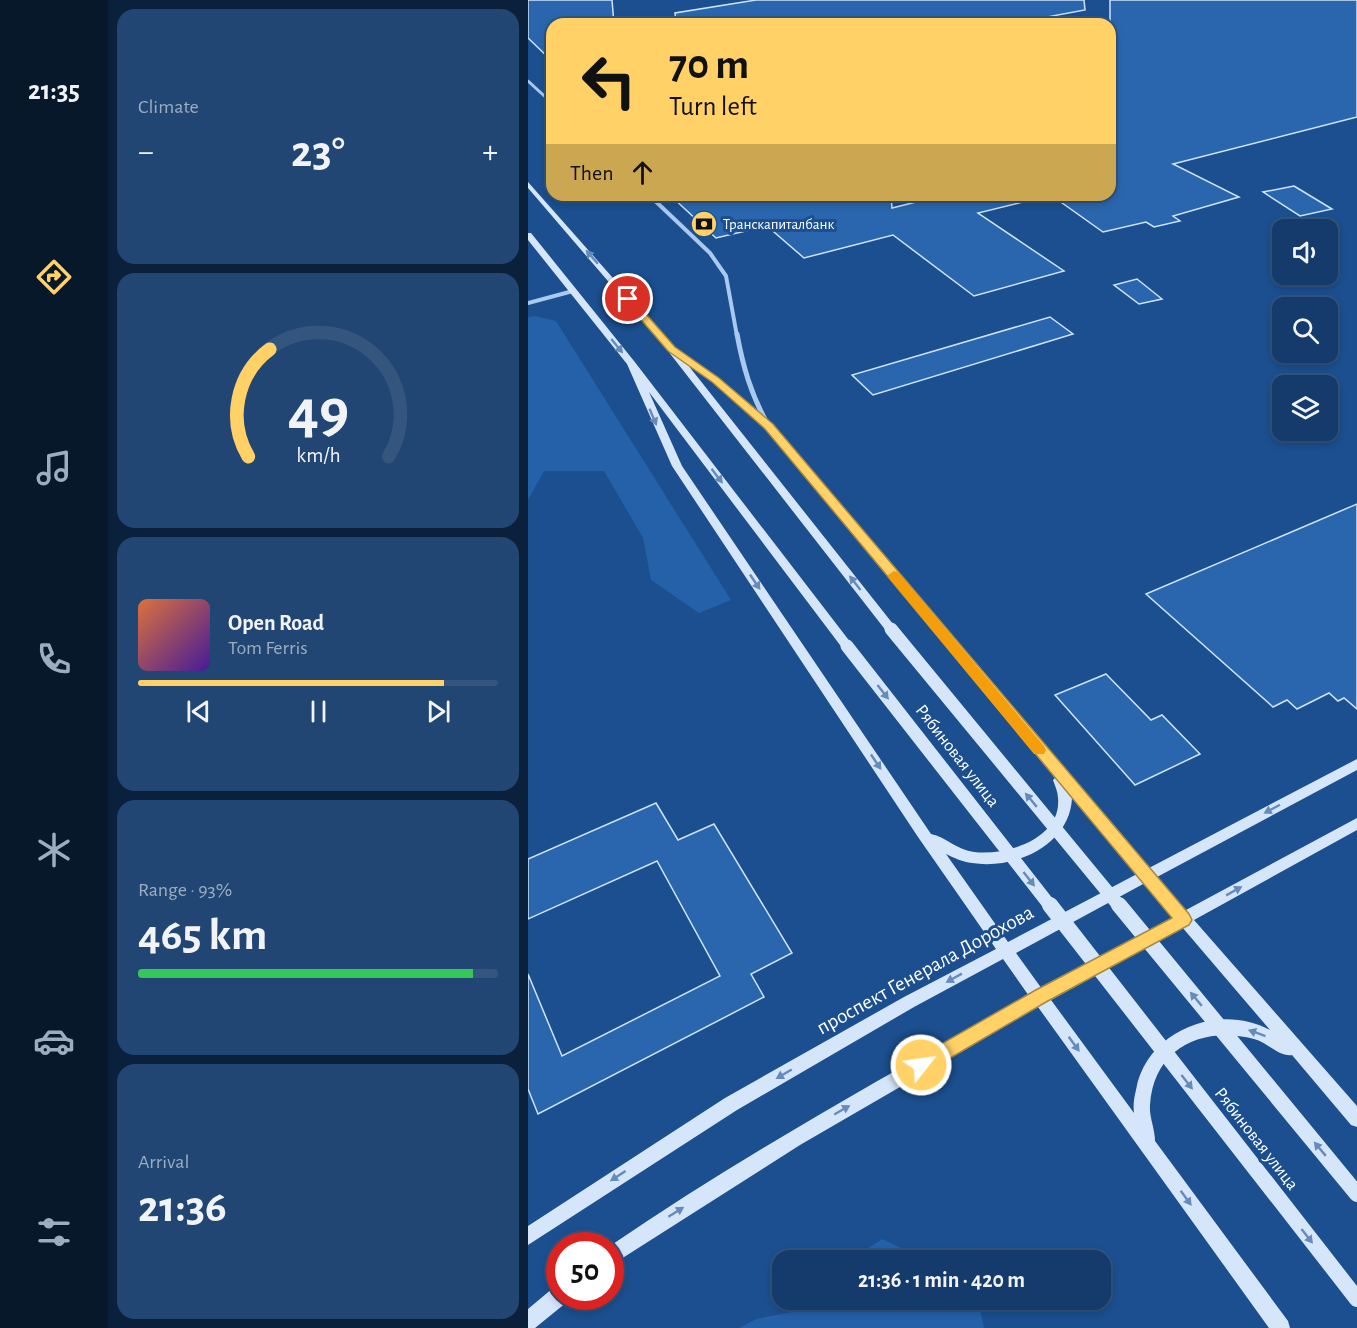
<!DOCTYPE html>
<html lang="en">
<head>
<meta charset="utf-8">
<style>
  body { margin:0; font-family:"Alegreya Sans",sans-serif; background:#214673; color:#f1f3f6; height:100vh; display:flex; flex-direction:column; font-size:22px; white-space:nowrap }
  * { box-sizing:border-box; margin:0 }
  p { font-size:20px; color:#9dadc1 }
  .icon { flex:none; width:33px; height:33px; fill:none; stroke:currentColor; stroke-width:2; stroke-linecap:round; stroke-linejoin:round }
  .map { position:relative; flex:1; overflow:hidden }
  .details { display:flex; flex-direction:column; gap:9px; padding:9px; background:#0b203b; width:420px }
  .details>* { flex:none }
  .guide { position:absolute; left:18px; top:18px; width:570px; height:183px; border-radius:18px; box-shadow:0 3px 9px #0003,0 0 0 2px #33557e; background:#ffd166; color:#111; overflow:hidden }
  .fabs { position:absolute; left:744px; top:219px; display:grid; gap:12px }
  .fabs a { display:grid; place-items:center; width:66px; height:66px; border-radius:12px; background:#143b6b; box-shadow:0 3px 9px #0003,0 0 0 2px #33557e; font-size:30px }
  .speed { position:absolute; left:18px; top:1232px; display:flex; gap:12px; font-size:30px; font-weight:700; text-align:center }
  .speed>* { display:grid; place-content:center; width:78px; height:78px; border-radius:50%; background:#143b6b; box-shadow:0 3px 9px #0003,0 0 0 2px #33557e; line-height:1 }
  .speed .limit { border:9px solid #d22; background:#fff; color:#111 }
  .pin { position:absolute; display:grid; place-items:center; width:51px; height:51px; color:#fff; margin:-26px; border:3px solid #fff; border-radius:50%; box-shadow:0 2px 6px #0007 }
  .me { position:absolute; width:66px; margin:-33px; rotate:60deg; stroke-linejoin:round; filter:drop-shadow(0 0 4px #0008) }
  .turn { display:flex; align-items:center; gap:21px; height:126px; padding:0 24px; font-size:27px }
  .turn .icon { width:78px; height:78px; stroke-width:2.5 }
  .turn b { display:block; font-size:42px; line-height:51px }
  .then { display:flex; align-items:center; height:57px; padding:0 24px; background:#0003; gap:12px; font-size:22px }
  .big { font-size:45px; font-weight:700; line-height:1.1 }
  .details .widget { flex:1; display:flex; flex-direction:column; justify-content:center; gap:9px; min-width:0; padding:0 21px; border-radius:18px; background:#214673 }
  .details .dial { align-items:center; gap:0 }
  .dial svg { height:156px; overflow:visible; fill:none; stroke:#33557e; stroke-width:7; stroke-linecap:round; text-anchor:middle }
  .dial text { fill:#f1f3f6; stroke:none }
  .song { display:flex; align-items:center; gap:18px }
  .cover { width:72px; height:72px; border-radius:9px; background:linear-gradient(135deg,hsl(20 70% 55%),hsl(260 70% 35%)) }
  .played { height:6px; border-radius:3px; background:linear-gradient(90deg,#ffd166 85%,#33557e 85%) }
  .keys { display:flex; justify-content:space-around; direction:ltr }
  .heat { display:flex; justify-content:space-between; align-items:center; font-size:33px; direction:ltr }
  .charge { height:9px; border-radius:4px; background:linear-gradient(90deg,#34c759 93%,#33557e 0) }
  .trip { position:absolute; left:244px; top:1250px; width:339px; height:60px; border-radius:18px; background:#143b6b; box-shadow:0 3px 9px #0003,0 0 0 2px #33557e; font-weight:700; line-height:60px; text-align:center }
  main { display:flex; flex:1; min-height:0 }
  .tabs { display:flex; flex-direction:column; width:108px; justify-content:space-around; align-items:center; background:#08182b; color:#9dadc1 }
  .tabs .icon { width:42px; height:42px }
  .tabs .on { color:#ffd166 }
  .tabs b { font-size:27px; color:#f1f3f6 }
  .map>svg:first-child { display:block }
</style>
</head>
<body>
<main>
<nav class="tabs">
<b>21:35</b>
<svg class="icon on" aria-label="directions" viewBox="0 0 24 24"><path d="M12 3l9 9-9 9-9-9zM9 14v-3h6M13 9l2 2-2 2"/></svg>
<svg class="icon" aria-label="music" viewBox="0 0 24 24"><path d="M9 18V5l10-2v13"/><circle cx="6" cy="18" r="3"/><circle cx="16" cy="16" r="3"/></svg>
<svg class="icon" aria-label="phone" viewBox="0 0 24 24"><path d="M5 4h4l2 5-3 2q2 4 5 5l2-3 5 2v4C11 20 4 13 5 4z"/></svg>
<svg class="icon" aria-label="climate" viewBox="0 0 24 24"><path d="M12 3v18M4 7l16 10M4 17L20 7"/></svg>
<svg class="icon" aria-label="car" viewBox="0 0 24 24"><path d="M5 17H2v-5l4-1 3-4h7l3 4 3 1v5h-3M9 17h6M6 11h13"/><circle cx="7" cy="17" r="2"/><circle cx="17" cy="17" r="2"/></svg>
<svg class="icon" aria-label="filters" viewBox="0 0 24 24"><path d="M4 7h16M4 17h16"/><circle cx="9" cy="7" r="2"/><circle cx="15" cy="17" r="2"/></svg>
</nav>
<section class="details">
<div class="widget"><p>Climate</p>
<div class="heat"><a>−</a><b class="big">23°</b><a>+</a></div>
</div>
<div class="widget dial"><svg viewBox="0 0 100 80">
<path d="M14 69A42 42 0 1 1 86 69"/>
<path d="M14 69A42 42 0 0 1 25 14" stroke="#ffd166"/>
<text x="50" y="56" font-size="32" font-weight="700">49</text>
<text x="50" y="72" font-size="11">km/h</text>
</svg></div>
<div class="widget">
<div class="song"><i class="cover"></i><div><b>Open Road</b><p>Tom Ferris</p></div></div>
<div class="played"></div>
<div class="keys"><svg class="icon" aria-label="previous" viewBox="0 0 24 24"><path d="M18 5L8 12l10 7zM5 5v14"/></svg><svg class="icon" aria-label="pause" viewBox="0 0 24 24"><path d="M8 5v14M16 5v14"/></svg><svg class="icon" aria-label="next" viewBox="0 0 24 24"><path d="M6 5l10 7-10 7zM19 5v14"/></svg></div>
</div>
<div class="widget"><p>Range · 93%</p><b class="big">465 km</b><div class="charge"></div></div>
<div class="widget"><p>Arrival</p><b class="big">21:36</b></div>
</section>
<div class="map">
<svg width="829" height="1328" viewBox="0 0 829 1328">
  <rect width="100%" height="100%" fill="#1b4f8f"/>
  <path fill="#2461a8" d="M7 316 28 321 203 600 171 613 123 580 115 538 76 471H16L0 500V317Z
    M354 1239 397 1259 401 1260H322Z
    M287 1299H450L456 1328H211L228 1319 279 1309Z"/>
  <path fill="#2a66ad" stroke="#cfe3fa" stroke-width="1.5" d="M0 0H84L86 24H24V61L0 38Z
    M228 0H556L557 10 481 24H148L147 13Z
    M582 0H829V117L645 164 711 197 645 216 652 221 626 227 618 222 575 232 523 195H582Z
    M766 186 804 209 772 216 735 192Z
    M142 195H363L364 208 416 195H494L495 202 450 213 536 271 446 296 365 235 276 258 239 226 188 238Z
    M609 279 634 299 611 304 586 285Z
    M522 317 545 334 345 395 324 375Z
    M829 504V709L816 698 810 701 801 693 769 709 759 700 745 707 618 594Z
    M578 674 623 720 634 715 672 754 607 785 527 695Z
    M128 803 150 840 186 824 264 953 223 974 236 997 10 1114 0 1089V974L34 1056 192 976 129 861 0 919V859Z"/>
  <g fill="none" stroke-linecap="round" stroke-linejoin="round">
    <path stroke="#a9c9ee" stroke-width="3" d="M0 81 24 103"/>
    <path stroke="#a9c9ee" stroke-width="4" d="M121 195 182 253 198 276 209 336
      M0 303 45 291"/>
    <path stroke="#a9c9ee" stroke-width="5" d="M209 334C215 367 223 394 239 423"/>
    <path fill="#d6e6fa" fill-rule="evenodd" d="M0 182 146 347 191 378 244 424 531 764 621 868 829 759V770L629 877 658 910 829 818V830L666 920 829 1106V1127L823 1125 764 1055C751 1057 739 1042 726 1039 675 1026 626 1047 622 1105 621 1117 627 1129 627 1141L760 1321 762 1328H741L510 1007 272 1145 82 1266V1246C217 1154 359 1075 501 996L475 959 386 1007 209 1110 0 1245V1226L197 1098 376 997 468 949 390 837 144 466 99 364 0 240V233H3L106 361 323 643 325 646 323 649H315L121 392 154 466 403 834C418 837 429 850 446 852 478 856 534 839 530 798 530 792 527 786 525 780L527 778 238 428 185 382 160 365 369 629 363 633 359 632 140 351 0 188ZM544 798 609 874 480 942 418 854C426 858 435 862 444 863 487 870 542 845 544 798ZM617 883 645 917 514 989 488 953ZM654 927 742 1030C691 1002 618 1031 608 1090 606 1098 605 1105 606 1113L523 1000Z
      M32 1286V1296H41L39 1302 7 1328H0V1309L25 1288Z"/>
    <path stroke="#d6e6fa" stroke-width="13" d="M363 629 592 907
      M319 646 523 907"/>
    <path stroke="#d6e6fa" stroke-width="16" d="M522 905 829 1299
      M591 905 829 1194"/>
  </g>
  <defs><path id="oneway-solid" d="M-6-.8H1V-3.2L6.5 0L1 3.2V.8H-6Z" transform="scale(1.5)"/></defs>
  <g fill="#668bba">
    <use href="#oneway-solid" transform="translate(64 257) rotate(-131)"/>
    <use href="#oneway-solid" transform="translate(89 346) rotate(51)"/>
    <use href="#oneway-solid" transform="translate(125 417) rotate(67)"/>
    <use href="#oneway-solid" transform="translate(189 476) rotate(53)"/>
    <use href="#oneway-solid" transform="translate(227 582) rotate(56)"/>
    <use href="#oneway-solid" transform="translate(327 583) rotate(-128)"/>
    <use href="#oneway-solid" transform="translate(355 692) rotate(52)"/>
    <use href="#oneway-solid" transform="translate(348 762) rotate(56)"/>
    <use href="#oneway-solid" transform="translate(503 800) rotate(-130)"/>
    <use href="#oneway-solid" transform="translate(744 809) rotate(152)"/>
    <use href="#oneway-solid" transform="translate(501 879) rotate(52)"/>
    <use href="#oneway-solid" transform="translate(706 891) rotate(-29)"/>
    <use href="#oneway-solid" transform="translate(426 978) rotate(151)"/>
    <use href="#oneway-solid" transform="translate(668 999) rotate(-130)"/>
    <use href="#oneway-solid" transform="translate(729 1033) rotate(-160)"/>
    <use href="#oneway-solid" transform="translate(546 1044) rotate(54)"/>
    <use href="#oneway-solid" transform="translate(256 1074) rotate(150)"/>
    <use href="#oneway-solid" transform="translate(659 1082) rotate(52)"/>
    <use href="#oneway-solid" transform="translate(314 1110) rotate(-30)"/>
    <use href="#oneway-solid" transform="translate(792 1149) rotate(-130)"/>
    <use href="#oneway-solid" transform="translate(90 1176) rotate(147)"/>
    <use href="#oneway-solid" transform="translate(658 1198) rotate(54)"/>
    <use href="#oneway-solid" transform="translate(148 1212) rotate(-32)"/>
    <use href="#oneway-solid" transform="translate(779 1236) rotate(52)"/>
  </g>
  <path fill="#ffd166" stroke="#a68842" stroke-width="1.5" d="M97 297H103L147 347 191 378 245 424 661 914 664 920 661 925 518 1002 400 1071 393 1074 387 1071 384 1065 387 1059 506 991 644 918 237 429 184 382 140 351 97 301Z"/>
  <path fill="#f59e0b" d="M366 571 370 572 516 746 518 750 516 754H506L361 578 360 575Z"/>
  <defs>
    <g id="bank-disc" transform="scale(1.35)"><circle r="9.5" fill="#ffd166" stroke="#1b4f8f"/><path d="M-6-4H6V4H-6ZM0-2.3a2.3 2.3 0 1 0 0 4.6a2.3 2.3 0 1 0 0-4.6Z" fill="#111"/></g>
  </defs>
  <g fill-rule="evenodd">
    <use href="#bank-disc" x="176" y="224"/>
  </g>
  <g text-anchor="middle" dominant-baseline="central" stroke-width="6" stroke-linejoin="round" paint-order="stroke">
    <g font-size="15" fill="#fff" stroke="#1b4f8f" text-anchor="start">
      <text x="195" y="224">Транскапиталбанк</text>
    </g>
    <g font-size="18" fill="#fff" stroke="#1b4f8f">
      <text transform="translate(429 756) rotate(52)">Рябиновая улица</text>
      <text transform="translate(728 1139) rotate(52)">Рябиновая улица</text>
    </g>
    <g font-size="21" fill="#fff" stroke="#1b4f8f">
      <text transform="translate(397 970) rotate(-29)">проспект Генерала Дорохова</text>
    </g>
  </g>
</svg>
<div class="fabs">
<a><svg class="icon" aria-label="sound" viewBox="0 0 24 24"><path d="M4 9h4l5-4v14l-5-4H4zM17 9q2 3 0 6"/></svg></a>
<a><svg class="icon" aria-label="search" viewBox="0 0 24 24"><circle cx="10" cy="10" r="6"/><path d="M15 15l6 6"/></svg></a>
<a><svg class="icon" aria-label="layers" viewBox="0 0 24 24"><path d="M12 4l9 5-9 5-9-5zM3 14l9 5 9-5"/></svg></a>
</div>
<div class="speed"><div class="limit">50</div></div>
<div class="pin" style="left:100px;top:299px;background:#d93025"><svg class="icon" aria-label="arrive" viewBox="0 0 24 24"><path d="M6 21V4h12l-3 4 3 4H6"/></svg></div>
<svg class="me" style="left:393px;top:1065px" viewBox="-20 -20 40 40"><circle r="17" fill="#ffd166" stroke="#fff" stroke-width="3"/><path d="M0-11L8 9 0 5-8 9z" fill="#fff"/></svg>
<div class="trip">21:36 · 1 min · 420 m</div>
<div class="guide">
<div class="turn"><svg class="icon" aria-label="left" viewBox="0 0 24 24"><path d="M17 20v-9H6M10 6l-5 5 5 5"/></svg><div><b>70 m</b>Turn left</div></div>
<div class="then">Then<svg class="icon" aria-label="ahead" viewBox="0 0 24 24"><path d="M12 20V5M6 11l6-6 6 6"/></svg></div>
</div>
</div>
</main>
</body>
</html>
